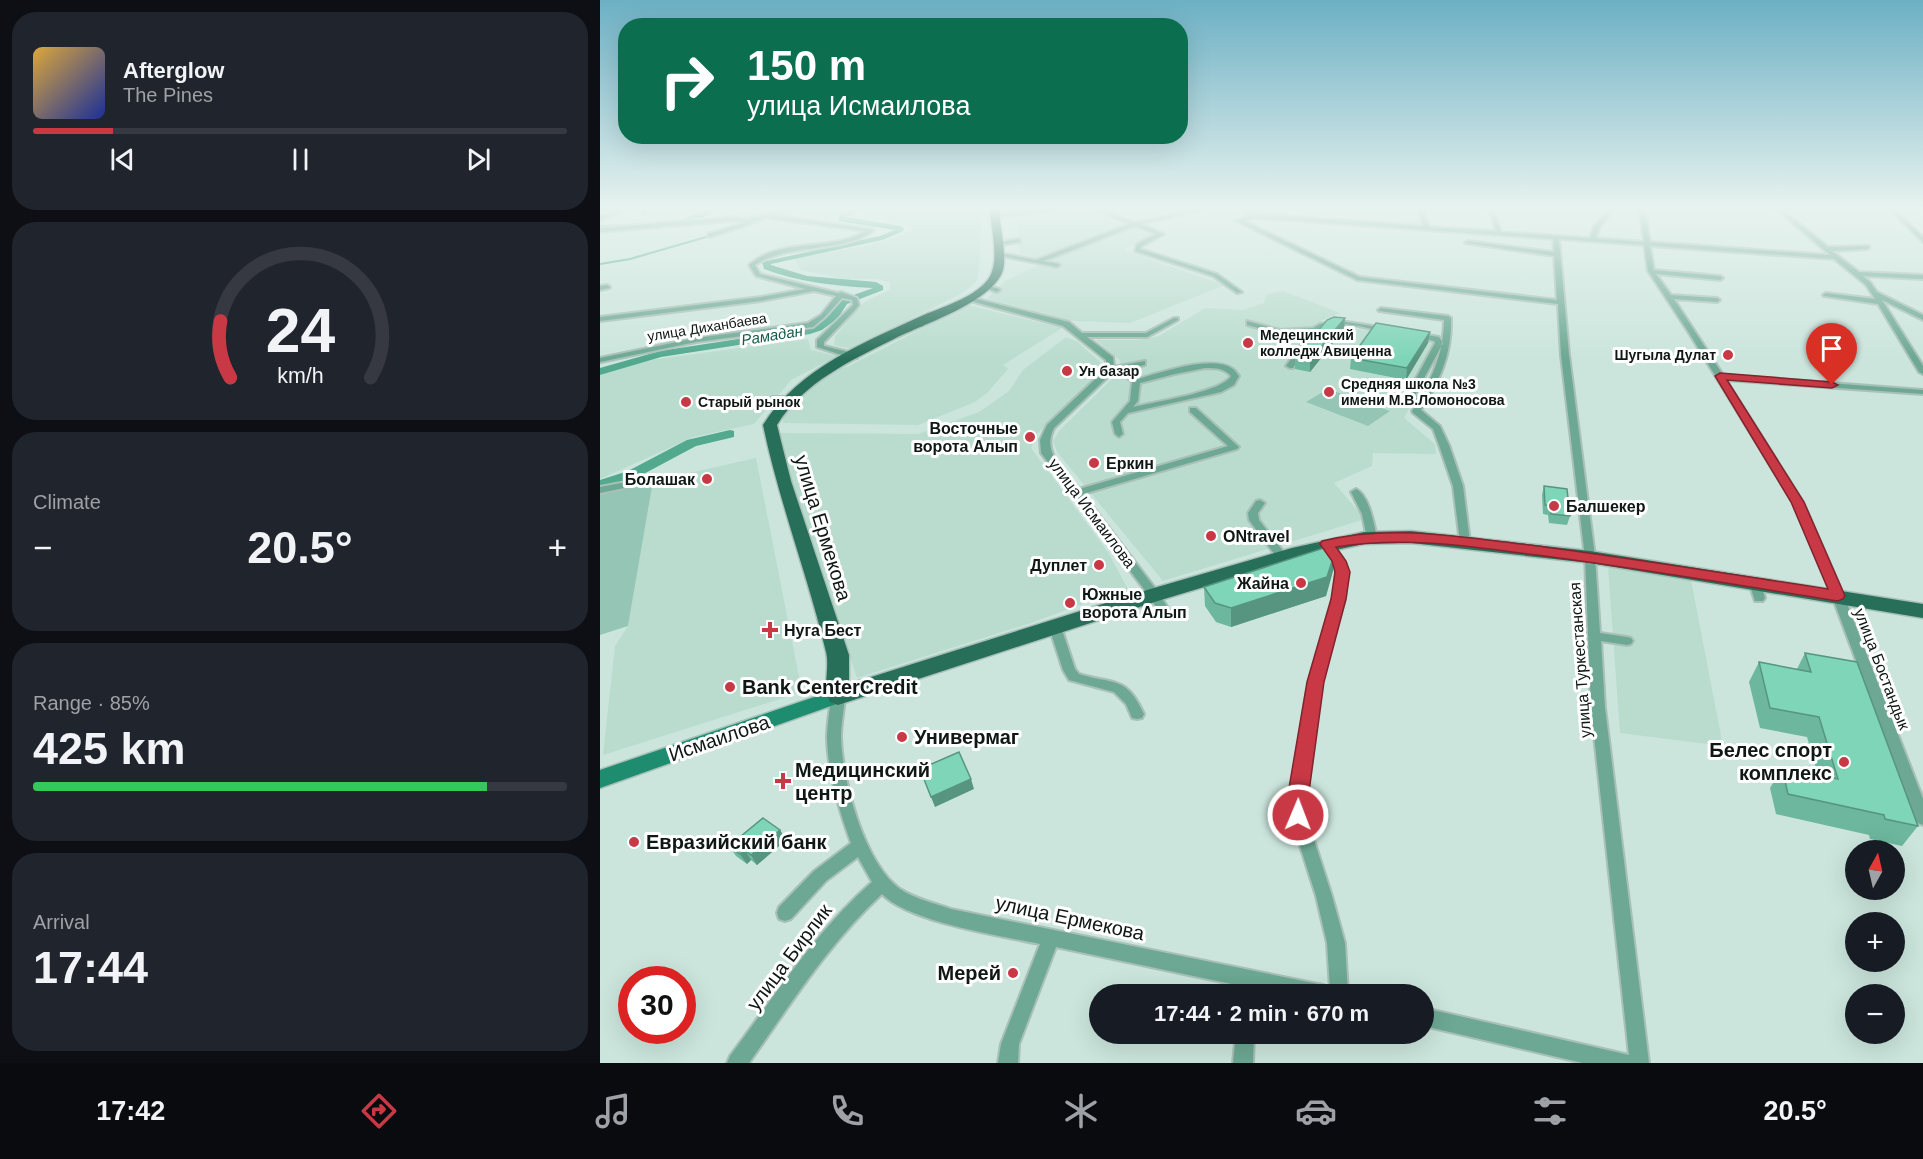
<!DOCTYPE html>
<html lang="en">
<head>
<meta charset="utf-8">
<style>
  body { margin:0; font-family:Arial,sans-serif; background:#20242c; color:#f1f3f6; height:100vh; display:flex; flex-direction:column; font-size:22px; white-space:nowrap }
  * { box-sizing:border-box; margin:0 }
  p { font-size:20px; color:#9ea1a6 }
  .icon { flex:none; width:33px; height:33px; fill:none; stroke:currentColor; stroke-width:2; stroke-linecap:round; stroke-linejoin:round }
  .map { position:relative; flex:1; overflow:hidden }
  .details { display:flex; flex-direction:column; gap:12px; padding:12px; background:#0d0f14; width:600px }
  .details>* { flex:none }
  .hud { position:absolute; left:18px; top:18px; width:570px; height:126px; border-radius:24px; box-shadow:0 6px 24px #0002; background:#0b6e4f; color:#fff; overflow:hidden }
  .needle { width:39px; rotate:8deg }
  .fabs { position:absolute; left:1245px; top:840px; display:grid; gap:12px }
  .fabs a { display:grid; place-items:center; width:60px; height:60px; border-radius:50%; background:#171b24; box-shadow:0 6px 24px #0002; font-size:30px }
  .speed { position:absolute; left:18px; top:966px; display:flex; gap:12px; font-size:30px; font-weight:700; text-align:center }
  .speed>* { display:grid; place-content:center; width:78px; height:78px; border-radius:50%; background:#171b24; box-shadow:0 6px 24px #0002; line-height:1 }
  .speed .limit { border:9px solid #d22; background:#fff; color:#111 }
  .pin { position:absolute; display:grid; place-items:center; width:51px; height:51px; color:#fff; margin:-62px -26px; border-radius:50% 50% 50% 0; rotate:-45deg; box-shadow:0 0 6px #0007 }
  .pin .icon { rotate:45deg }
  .me { position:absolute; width:66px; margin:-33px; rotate:1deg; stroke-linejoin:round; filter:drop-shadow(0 0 4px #0008) }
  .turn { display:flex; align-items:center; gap:21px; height:126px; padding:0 30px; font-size:27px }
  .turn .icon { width:78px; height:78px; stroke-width:2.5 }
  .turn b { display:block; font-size:42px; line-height:51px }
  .big { font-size:45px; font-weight:800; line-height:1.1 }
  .details .widget { flex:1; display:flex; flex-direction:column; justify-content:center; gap:9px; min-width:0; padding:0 21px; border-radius:24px; background:#20242c }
  .details .dial { align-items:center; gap:0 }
  .dial svg { height:156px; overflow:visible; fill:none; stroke:#363941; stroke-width:7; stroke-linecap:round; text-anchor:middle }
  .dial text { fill:#f1f3f6; stroke:none }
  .song { display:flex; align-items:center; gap:18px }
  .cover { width:72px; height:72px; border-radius:9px; background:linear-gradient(135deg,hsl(40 70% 55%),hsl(230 70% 35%)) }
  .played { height:6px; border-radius:3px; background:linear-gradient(90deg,#c83845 15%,#363941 15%) }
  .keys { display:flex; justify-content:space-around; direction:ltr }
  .heat { display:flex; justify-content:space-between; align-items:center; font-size:33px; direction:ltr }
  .charge { height:9px; border-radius:4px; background:linear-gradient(90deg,#34c759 85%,#363941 0) }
  .trip { position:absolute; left:489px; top:984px; width:345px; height:60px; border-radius:30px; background:#171b24; box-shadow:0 6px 24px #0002; font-weight:800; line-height:60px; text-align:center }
  .dock { display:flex; height:96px; justify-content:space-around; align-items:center; background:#090b0e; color:#9ea1a6 }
  .dock .icon { width:42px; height:42px }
  .dock .selected { color:#c83845 }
  .dock b { font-size:27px; color:#f1f3f6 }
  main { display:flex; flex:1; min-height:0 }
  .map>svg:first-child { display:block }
</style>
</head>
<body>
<main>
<section class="details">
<div class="widget">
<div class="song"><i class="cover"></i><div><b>Afterglow</b><p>The Pines</p></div></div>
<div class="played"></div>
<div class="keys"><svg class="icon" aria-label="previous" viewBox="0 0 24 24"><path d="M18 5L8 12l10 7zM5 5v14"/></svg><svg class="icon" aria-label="pause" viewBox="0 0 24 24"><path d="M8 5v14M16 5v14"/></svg><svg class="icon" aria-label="next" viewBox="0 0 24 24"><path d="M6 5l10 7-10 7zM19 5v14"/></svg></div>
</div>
<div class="widget dial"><svg viewBox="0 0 100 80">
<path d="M14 69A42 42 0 1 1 86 69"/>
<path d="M14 69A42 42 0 0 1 9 40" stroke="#c83845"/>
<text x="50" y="56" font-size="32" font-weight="700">24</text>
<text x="50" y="72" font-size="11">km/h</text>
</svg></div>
<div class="widget"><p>Climate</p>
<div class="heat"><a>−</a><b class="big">20.5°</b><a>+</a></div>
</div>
<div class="widget"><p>Range · 85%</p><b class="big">425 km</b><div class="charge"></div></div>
<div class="widget"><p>Arrival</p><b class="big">17:44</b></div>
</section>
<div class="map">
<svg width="1323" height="1063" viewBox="0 0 1323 1063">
  <rect width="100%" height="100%" fill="#cbe5dc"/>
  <path fill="#badccf" d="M285 210H382L378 280 364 292 251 349 234 345 235 336 264 302 290 290V283L279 279H245L201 270 194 258 265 246 292 239 313 230 310 226 286 221Z
    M489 211 554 236 523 250 625 285 530 323 474 321 387 299 405 281 447 261 420 254 416 216Z
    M683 291 740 313 721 321 727 324 841 342 843 346 804 418 835 444 836 454 773 453 772 466 734 483 765 519 563 581 457 452 453 441 460 430 521 370 520 360 496 340H539L559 336 605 308 643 310 664 303 666 295Z
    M368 305 462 328 403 365 408 369 388 392 375 402 318 425 183 423V413L210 387 231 372 249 366Z
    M466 337 478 342 503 365 490 385 437 434 431 448 508 552 530 593 499 598 431 623 257 678 182 452 180 433 318 434 379 412 409 391 423 370Z
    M208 339 211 350 237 356 191 380 154 424 94 437 0 479V375L27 363Z
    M156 458 202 692 3 755 15 646 28 626 53 481Z
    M1008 567 1091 580 1123 746 1020 733Z"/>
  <path fill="#95c6b5" d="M728 389 790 411 768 426 706 402Z
    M53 481 28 626 0 635V495Z"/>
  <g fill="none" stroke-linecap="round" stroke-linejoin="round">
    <path stroke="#52a98e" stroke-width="2" d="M176 216 193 210
      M138 228 163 220
      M0 264 30 259 113 235"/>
    <path fill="#52a98e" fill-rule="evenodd" d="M19 210H30L0 222V217Z
      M105 210H116C104 218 74 232 60 224L81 220Z
      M251 210H264L246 217 300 226 304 228 303 231 282 240 171 264V265L207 276 276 282 283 286V290L247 304 238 318 222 330 210 334 61 357 0 375V368L60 351 204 329 214 326 230 314 240 300 273 288C235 286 199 282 164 269L162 262 280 236 295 230 238 221 240 213Z
      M652 210H665L648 216 644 214Z
      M34 224 35 226 31 228 0 229V225Z
      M130 430 134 431V437L96 446 38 477 0 489V480L28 471 87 440Z"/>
    <g stroke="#a9c0b8" stroke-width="4">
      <path id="street" d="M15 210H23L0 220V216Z
        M40 210H46V211L43 213Z
        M179 210H188L173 215 274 230C244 254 190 242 155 265L160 274 238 293 241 292 257 298 259 305 255 310 224 342V346L257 354V358H251L217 347V340L253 305 252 300 242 298 225 317 213 327 96 342 0 362V358L96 338 208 323 221 315 236 296 214 291 161 301 0 321V317L161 297 205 289 156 276 149 265C180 237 232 252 266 231L166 218 151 222V224L110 237 108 236V234L146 222 132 221 0 232V228L132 217 148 219Z
        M433 210H460L396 217 393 215Z
        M497 210C511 210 526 223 538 222 559 220 579 210 600 210L541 224 564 234 542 246 540 249 617 274 642 292 637 293 613 276 535 251 537 244 556 234 535 226 444 261 459 264 460 265 457 267 396 255 399 253 436 260 529 224Z
        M818 210H823L829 227 896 231 889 210H894L901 232 990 238 994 226 1007 213 1010 215 1000 226 996 238 1044 242 1039 210H1045L1050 242 1230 255 1177 210H1183L1228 247 1269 246V248L1267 249 1232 251 1259 272 1323 275V279L1263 276 1271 283 1277 292 1323 315V320L1282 300 1323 366V374L1319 372 1278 304 1224 296 1223 295 1226 293 1275 299 1266 285 1234 259 1050 246 1054 270 1120 276 1123 278 1120 280 1056 274 1071 295 1117 298 1120 300 1117 302 1074 299 1123 375 1323 390V394L1126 380 1203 502 1244 596 1323 799V825L1318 823 1315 818 1232 596 1193 502 1089 333 1048 271 1044 245 959 239 969 355 995 557 1000 633 1027 637 1031 638 1033 641 1031 644 1027 645 1001 641 1005 708 1049 1063H983L824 1026V1008L1029 1055 991 708 985 557 961 355 958 304 757 280 636 221 655 214 823 226ZM655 218 953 239 954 252 868 241 865 243 954 256 957 300 760 277 644 221Z
        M1290 210H1295L1323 237V242Z
        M418 239 420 240V242L399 245 396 243Z
        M7 285 10 287 9 288 0 290V286Z
        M387 285 399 289 400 290 397 292 385 288 384 287Z
        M369 297 469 322 482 333H546L574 318H578V320L547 337H487L513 357 514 367 545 361V365L522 370 532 372 538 379C560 373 613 354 633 369 634 369 638 375 639 376L634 385 621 392 528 413 520 422 523 434 519 437 515 434 512 422 530 401 532 382 526 376 512 373 454 428C441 453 465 471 479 489L628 446 590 412V408H596L639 447 637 449 483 494 558 592 573 616 571 619H563L550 597 441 453 440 440 447 425 506 369V360L463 326 367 300 366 299ZM605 368C616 368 624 368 631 376 622 392 554 402 533 407L538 401 540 383 575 374Z
        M781 308 848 316 851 318C852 353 840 381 821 410L840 426 849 445 863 486 870 542 869 544H861L860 542 853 486 839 445 833 429 813 413 812 411 814 408 807 395 835 343 834 341 811 335 815 333 839 337 843 343 815 395 818 401C834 375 844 350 844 320L779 311 778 310Z
        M647 321 680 330 713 328 720 324 740 321 785 328 789 330 785 332C766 328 733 316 717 333 707 342 700 357 693 368H690L686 366 710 332 680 334 647 325Z
        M172 397H187L191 400 187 403 169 402 168 400Z
        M26 482 29 483 31 485 29 487 0 493V487Z
        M756 489C769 495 774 524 777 538L776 540H768L767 538 762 514 751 492Z
        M660 500 665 503 658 513 659 520 686 555 687 557 686 559H678L649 520 648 513 656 501Z
        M727 542 731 543 743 559 748 572 745 599 721 682 705 788 706 815 732 896 745 943 748 994H682L659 990 658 994H640L641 986 456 947 419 1044 418 1063H398L401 1044 440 944C401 936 309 922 282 894 229 943 190 1005 149 1063H127L130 1056C175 996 215 932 272 882L258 857 226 881 191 919 185 921 179 919 177 913 179 907 214 871 251 843C239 810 228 774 227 738 227 724 230 710 231 696L233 692 238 691 243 692 245 696C244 710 241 724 241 737 242 780 264 863 300 889 315 899 334 903 351 909L723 985 730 988 727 943 716 896 690 815 691 788 709 682 733 599 736 572 734 561 722 545Z
        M1155 579 1161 583 1165 598 1163 601H1155L1149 583Z
        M455 623 459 624 461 627 475 669 479 674C514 685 526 675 544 714L542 718 537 719 532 718 526 704 514 692 469 680 463 670 449 627 451 624Z
        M636 1034H654L653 1063H633Z"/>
    </g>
    <g stroke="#a9c0b8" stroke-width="3">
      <path id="secondary" d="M238 689 245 691 247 696 245 701 0 788V770Z"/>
    </g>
    <g stroke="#a9c0b8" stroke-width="3">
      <path id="primary" d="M390 210H399C400 225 407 257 403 270 393 302 323 324 294 339 251 360 203 383 177 425L191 481 249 655V684L547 590 692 548 764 532 811 531 990 551 1323 604V618L990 563 811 543 764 544 703 557 561 600 238 705 230 702C222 687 230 668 226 652 208 576 179 502 163 425 198 368 267 341 326 314 346 306 377 296 389 278 400 261 391 229 390 210Z"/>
    </g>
    <use href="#street" fill="#6ca893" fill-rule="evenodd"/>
    <use href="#secondary" fill="#1d8c6f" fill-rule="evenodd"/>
    <use href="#primary" fill="#286f5a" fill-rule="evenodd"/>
  </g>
  <path fill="#6cb79e" d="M745 318 744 329 710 372 695 369V358Z
    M830 332 828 343 806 380 750 369 751 358Z
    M944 486 970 516 967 525 949 523 948 515 943 514 942 495Z
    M735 552 733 571 726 596 631 627 616 622 605 606 604 587Z
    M1205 653 1318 826 1302 846 1270 839 1269 835 1176 814 1170 788 1182 768 1218 775 1207 737 1160 728 1149 682 1159 662 1197 669Z
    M180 830 186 840 157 865 151 860 147 864 136 856 129 846Z"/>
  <path fill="#589581" d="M745 318 744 329 710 372V360Z
    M830 332 828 343 806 380 807 368Z
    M735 552 733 571 726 596 631 627V608Z
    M371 779 374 789 335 807 331 797Z
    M180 830 186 840 157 865 151 855Z
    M145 850 151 860 147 864 140 854Z"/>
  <path fill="#7ed5b8" stroke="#589581" stroke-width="1.5" d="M734 317 745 318 710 360 695 358 727 320Z
    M776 323 830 332 807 368 751 358Z
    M944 486 967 489 970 516 951 514 950 506 945 505Z
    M730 546 735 552 727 577 631 608 615 603 604 587Z
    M1205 653 1257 662 1318 826 1285 819 1284 815 1188 794 1182 768 1238 779 1219 717 1170 708 1159 662 1211 672Z
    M359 752 371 779 331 797 320 769Z
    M163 818 180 830 151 855 145 850 140 854 129 846Z"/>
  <linearGradient id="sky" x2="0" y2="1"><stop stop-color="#6cb0c4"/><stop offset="0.58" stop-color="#e8f3ef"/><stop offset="1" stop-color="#e8f3ef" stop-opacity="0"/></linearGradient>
  <rect width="1323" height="359" fill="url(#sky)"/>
  <path fill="#c83845" stroke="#82242d" stroke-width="1.5" d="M1120 373 1232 382 1238 385 1232 388 1127 380 1204 502 1245 596 1243 599 1238 601C1137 585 1037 568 936 555 869 546 803 536 736 547L746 561 750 572 746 599 724 682 705 821 698 824 691 821 688 815 689 788 707 682 731 599 735 572 732 561 720 544 722 541C790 524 862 537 930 545 1030 558 1129 574 1228 589L1191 502 1115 376Z"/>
  <g fill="#c83845" stroke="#fff" stroke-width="2">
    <circle cx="648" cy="343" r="6"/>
    <circle cx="1128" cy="355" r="6"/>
    <circle cx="467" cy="371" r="6"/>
    <circle cx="729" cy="392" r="6"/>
    <circle cx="86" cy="402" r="6"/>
    <circle cx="430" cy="437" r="6"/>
    <circle cx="494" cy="463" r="6"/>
    <circle cx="107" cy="479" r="6"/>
    <circle cx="954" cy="506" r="6"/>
    <circle cx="611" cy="536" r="6"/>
    <circle cx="499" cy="565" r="6"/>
    <circle cx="701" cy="583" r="6"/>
    <circle cx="470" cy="603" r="6"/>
    <path d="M167 621h6v6h6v6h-6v6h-6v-6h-6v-6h6z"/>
    <circle cx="130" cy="687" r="6"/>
    <circle cx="302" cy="737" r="6"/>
    <circle cx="1244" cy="762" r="6"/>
    <path d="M180 772h6v6h6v6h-6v6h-6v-6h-6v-6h6z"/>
    <circle cx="34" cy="842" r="6"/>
    <circle cx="413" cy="973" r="6"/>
  </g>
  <g text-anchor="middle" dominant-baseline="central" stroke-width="6" stroke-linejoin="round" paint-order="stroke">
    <g font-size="14" fill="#0f1815" stroke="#fff">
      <text transform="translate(107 327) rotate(-9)">улица Диханбаева</text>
    </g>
    <g font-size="14" font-weight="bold" fill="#0f1815" stroke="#fff" text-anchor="start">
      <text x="660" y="335">Медецинский<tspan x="660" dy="16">колледж Авиценна</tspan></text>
      <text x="1116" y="355" text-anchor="end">Шугыла Дулат</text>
      <text x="479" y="371">Ун базар</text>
      <text x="741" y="384">Средняя школа №3<tspan x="741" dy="16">имени М.В.Ломоносова</tspan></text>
      <text x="98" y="402">Старый рынок</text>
    </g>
    <g font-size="15" font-style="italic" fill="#165b49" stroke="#fff">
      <text transform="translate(172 335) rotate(-9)">Рамадан</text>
    </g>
    <g font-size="16" font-weight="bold" fill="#0f1815" stroke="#fff" text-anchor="start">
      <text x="418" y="428" text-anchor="end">Восточные<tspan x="418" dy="18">ворота Алып</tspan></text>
      <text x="506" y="463">Еркин</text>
      <text x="95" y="479" text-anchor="end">Болашак</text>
      <text x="966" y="506">Балшекер</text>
      <text x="623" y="536">ONtravel</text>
      <text x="487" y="565" text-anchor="end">Дуплет</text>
      <text x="689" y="583" text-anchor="end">Жайна</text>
      <text x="482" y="594">Южные<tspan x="482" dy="18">ворота Алып</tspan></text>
      <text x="184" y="630">Нуга Бест</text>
    </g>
    <g font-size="16" fill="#0f1815" stroke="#fff">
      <text transform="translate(492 513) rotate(53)">улица Исмаилова</text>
      <text transform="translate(980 660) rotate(-94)">улица Туркестанская</text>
      <text transform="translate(1282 669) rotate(69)">улица Бостандык</text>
    </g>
    <g font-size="20" fill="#0f1815" stroke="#fff">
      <text transform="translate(223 528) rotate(73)">улица Ермекова</text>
      <text transform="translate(119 738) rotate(-19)">Исмаилова</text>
      <text transform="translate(470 918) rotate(12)">улица Ермекова</text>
      <text transform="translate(189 957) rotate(-53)">улица Бирлик</text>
    </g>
    <g font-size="20" font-weight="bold" fill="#0f1815" stroke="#fff" text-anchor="start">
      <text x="142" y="687">Bank CenterCredit</text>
      <text x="314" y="737">Универмаг</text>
      <text x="1232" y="750" text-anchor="end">Белес спорт<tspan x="1232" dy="23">комплекс</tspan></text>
      <text x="195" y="770">Медицинский<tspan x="195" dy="23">центр</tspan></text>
      <text x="46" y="842">Евразийский банк</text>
      <text x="401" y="973" text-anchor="end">Мерей</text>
    </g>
  </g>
</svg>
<div class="fabs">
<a><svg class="needle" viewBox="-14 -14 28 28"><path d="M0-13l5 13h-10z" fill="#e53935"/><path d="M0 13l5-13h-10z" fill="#9ea1a6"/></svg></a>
<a>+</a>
<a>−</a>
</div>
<div class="speed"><div class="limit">30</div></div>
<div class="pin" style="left:1232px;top:385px;background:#d93025"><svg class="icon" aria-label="arrive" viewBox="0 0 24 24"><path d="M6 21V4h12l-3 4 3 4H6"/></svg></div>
<svg class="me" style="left:698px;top:815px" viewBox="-20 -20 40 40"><circle r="17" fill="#c83845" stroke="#fff" stroke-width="3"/><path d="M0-11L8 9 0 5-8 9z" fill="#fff"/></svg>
<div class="trip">17:44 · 2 min · 670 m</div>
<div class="hud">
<div class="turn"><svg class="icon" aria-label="right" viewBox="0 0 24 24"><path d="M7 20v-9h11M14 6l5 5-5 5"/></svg><div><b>150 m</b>улица Исмаилова</div></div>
</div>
</div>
</main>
<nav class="dock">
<b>17:42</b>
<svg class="icon selected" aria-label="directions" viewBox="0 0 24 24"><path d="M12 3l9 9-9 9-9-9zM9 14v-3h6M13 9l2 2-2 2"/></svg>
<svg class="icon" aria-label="music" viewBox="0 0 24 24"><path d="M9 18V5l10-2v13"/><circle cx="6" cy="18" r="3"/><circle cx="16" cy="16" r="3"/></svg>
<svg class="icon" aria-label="phone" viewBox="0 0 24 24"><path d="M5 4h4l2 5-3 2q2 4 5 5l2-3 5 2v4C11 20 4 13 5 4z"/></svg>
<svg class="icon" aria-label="climate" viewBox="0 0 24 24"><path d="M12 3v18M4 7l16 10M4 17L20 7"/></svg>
<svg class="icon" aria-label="car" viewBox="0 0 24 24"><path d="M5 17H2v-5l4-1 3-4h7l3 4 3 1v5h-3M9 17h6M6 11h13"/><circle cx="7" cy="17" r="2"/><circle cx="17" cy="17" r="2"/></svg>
<svg class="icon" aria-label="filters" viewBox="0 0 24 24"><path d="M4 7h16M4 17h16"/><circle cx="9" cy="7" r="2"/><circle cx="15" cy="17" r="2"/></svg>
<b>20.5°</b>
</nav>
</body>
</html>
